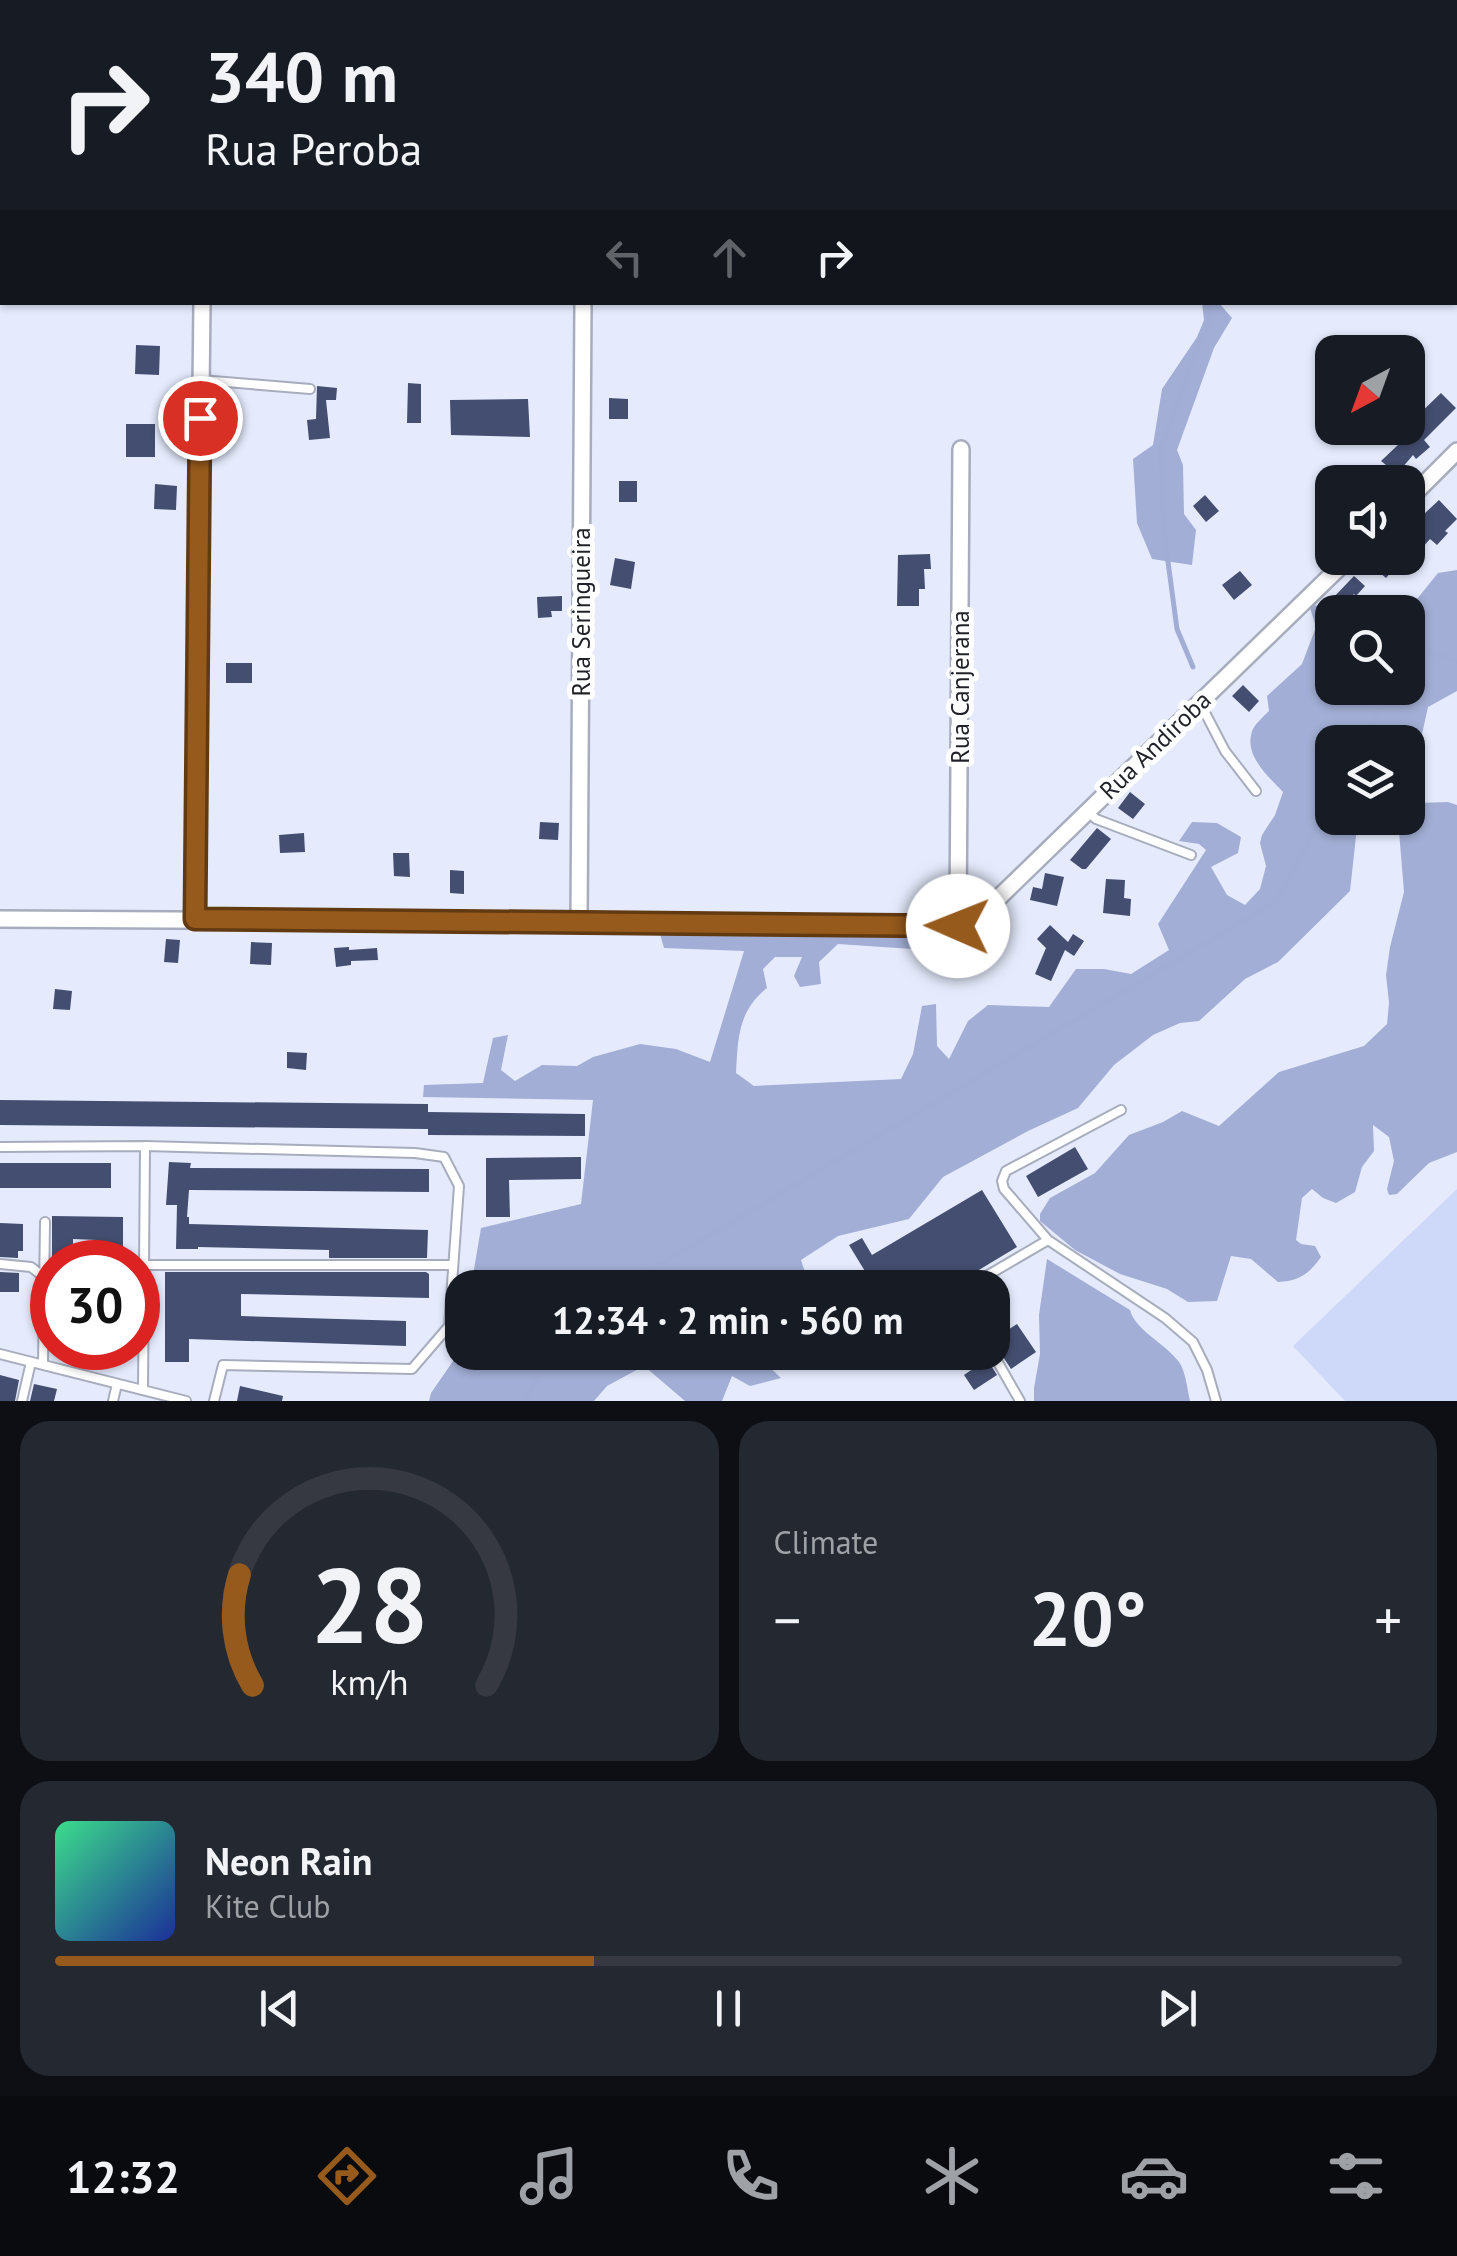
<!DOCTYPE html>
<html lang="en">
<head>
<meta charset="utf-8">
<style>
  body { margin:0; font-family:"PT Sans",sans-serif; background:#242831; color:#f1f3f6; height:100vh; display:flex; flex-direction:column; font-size:38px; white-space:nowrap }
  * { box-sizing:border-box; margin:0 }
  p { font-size:32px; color:#9ea1a6 }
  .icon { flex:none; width:55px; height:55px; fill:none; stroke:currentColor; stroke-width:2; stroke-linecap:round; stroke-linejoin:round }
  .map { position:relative; height:1401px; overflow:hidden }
  .details { display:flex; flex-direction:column; gap:20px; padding:20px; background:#0d0f14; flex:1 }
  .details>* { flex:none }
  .hud { position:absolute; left:0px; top:0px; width:1458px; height:305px; box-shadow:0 2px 8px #0004; background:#171b24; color:#f1f3f6; overflow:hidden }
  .needle { width:65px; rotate:221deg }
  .fabs { position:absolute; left:1315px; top:335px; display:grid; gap:20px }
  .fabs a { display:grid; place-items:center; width:110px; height:110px; border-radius:20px; background:#171b24; box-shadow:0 2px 8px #0004; font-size:50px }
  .speed { position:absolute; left:30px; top:1240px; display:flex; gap:20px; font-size:50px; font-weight:700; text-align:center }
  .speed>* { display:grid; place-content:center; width:130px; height:130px; border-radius:50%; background:#171b24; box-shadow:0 2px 8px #0004; line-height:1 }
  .speed .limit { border:15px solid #d22; background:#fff; color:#111 }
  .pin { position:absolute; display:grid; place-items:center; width:85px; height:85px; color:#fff; margin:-42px; border:5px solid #fff; border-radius:50%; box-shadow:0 2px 10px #0007 }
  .me { position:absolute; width:110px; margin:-55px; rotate:271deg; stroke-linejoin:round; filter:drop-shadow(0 0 8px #0008) }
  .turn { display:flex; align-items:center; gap:35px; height:210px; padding:0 40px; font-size:45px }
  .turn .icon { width:130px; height:130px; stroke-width:2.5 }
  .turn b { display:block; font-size:70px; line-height:85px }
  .lanes { display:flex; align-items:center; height:95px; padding:0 40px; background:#0003; justify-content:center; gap:50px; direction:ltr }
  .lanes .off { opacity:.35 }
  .big { font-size:75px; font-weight:700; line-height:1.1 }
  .details .card { flex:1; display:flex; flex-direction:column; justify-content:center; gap:15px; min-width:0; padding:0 35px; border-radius:30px; background:#242831 }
  .details .dial { align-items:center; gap:0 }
  .dial svg { height:260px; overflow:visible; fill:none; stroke:#363941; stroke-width:7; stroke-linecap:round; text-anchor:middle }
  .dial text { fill:#f1f3f6; stroke:none }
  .song { display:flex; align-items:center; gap:30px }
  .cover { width:120px; height:120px; border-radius:15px; background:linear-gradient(135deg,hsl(150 70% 55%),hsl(230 70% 35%)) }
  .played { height:10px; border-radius:5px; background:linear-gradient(90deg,#965a1c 40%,#363941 40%) }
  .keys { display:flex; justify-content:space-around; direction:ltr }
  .heat { display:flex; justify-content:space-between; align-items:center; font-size:55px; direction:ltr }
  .details .tiles { flex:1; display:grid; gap:20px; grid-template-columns:1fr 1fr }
  .card:last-child { grid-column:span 2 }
  .trip { position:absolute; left:445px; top:1270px; width:565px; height:100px; border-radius:30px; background:#171b24; box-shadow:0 2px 8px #0004; font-weight:700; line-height:100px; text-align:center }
  .dock { display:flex; height:160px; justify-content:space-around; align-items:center; background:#090b0e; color:#9ea1a6 }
  .dock .icon { width:70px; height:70px }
  .dock .selected { color:#965a1c }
  .dock b { font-size:45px; color:#f1f3f6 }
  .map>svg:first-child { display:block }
</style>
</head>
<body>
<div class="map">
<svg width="1457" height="1401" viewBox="0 0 1457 1401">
  <rect width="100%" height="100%" fill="#e5ebfd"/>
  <path fill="#ced8f8" d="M1457 1189V1401H1345L1293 1346Z"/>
  <path fill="#a2aed5" d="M1202 303H1219L1232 318 1214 348 1177 450 1183 465 1184 514 1196 530 1192 565 1152 559 1137 523 1133 459 1153 445 1162 389 1197 337 1204 320Z
    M1457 570V691L1428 707 1422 734 1405 742H1332V818H1358L1350 891 1278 962 1245 979 1199 1021 1180 1023 1153 1035 1114 1065 1078 1108 1028 1131 943 1177 909 1219 838 1236 801 1260 810 1287H471L481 1228 581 1204 593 1100 423 1097 424 1085 483 1083 493 1038 508 1035 501 1070 515 1081 542 1065 577 1066 593 1057 640 1044 676 1049 710 1062 744 951 664 948 660 934 919 937 912 949 838 944 819 962 821 984 800 987 794 976 802 957H775L763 969 767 988C738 1011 738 1038 736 1073L754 1086 901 1079 913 1054 922 1006 936 1004 937 1046 949 1059 968 1021 988 1005 1049 1007 1076 969H1104L1131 974 1169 950 1158 924 1206 850 1199 844 1179 841 1192 822 1217 823 1241 837 1238 853 1211 867 1227 895 1245 905 1260 889 1266 866 1260 843 1262 835 1275 815 1283 792C1268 776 1242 754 1253 729 1256 723 1264 716 1269 711L1267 696 1302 664 1316 627 1309 605 1323 606 1332 621V688H1408V612H1399L1417 599 1438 573Z
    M1448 802 1457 805V1152L1429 1163 1397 1194 1389 1195 1387 1189 1394 1161 1389 1137 1373 1125 1374 1151 1362 1167 1355 1192 1336 1203 1323 1198 1312 1189 1302 1198 1296 1240 1301 1244 1315 1246 1321 1257C1309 1274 1299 1281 1278 1282L1251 1259 1231 1256 1217 1301 1188 1302 1167 1289 1120 1274 1075 1250 1040 1221V1214L1050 1198 1095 1173 1129 1135 1163 1122 1182 1111 1219 1126 1279 1072 1364 1046 1387 1024 1389 1003 1386 975 1390 947 1404 892 1398 819 1408 818V807L1418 803Z
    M1047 1259 1130 1310C1135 1330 1166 1344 1179 1362 1186 1372 1187 1389 1190 1401H1034V1388L1040 1354 1039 1315Z
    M462 1336V1352L755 1353 781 1378 750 1386 732 1376 722 1401H685L644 1366 607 1386 594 1401H429L431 1393 460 1351Z"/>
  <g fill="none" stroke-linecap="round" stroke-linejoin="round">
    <path stroke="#a1add4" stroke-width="5" d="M1455 126 1457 124
      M1408 656 1412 646 1457 661
      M1193 667 1177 629 1164 532 1161 448 1199 344 1212 319 1205 302
      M1361 742 1390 688
      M620 1288 1277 901 1332 796
      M525 1401 553 1352"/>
  </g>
  <path fill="#444e70" d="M136 345 160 346 159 375 135 374Z
    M408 383 421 384V423H407Z
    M317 386 337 388 336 400H326L330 438 309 440 307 420 316 419Z
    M1441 393 1456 408 1424 440 1430 447 1416 459 1413 455 1397 474 1381 461 1419 425 1414 419Z
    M609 398 628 399V419H609Z
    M528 399 530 437 451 435 450 400Z
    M126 424H155V457H126Z
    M619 481H637V502H619Z
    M155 484 177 486 176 510 154 509Z
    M1205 495 1219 511 1206 522 1193 506Z
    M1439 500 1457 519 1445 531 1448 533 1437 545 1430 539 1414 557 1408 551V519L1417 508 1424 514Z
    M930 554 931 569H924L925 589H919V606H897L898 555Z
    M615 558 635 562 631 589 610 585Z
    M1380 558H1403L1386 578 1372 566Z
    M1240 571 1252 585 1234 600 1222 585Z
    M1354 576 1365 586 1356 596 1354 594 1341 609 1331 600Z
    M562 596V611H551L552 617 538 618 537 597Z
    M226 663H252V683H226Z
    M1243 685 1259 701 1249 712 1232 696Z
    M1130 792 1145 804 1133 819 1118 808Z
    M540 822 559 823 558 840 539 839Z
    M1097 828 1111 839 1086 869H1082L1070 860Z
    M304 833 305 852 280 853 279 835Z
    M393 853H409L410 877 394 876Z
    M450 870 464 871V894L450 893Z
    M1045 873 1064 877 1057 906 1030 900 1033 887 1042 889Z
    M1106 879 1125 880 1124 898 1131 899 1130 916 1103 913Z
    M1050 925 1068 942 1073 934 1084 941 1074 956 1065 950 1051 981 1035 974 1046 948 1037 939Z
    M166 939 180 940 178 963 164 962Z
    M974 940 992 941 990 965 973 964Z
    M251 942 272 943 271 965 250 964Z
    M349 947V950L377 948 378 960 351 961V965L336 967 334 948Z
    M55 989 72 991 70 1010 53 1009Z
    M287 1052 307 1053 306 1070 287 1068Z
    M0 1100 428 1104V1112L585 1114V1136L428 1135V1129L0 1125Z
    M1075 1147 1088 1169 1038 1197 1026 1176Z
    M581 1157V1179L509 1180 510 1217H486V1158Z
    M169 1162 191 1163 190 1168 429 1169V1192L189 1190 187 1217H189V1224L428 1230 427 1258H329V1250L198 1247V1249H176L177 1205H166Z
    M0 1163H111V1188H0Z
    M982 1190 1017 1247 949 1288H907L897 1271 874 1286 849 1245 862 1238 872 1255Z
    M52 1216 123 1217V1262H97V1240L73 1239V1262H52Z
    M0 1223 23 1224V1251H18V1258L0 1257Z
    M0 1272 19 1273V1292H0Z
    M165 1272H426L429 1274V1298L241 1294V1316L406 1321V1346L189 1339V1362H165Z
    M1017 1324 1036 1352 1011 1369 992 1340Z
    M987 1359 997 1375 974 1390 964 1375Z
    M0 1375 19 1380 15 1401H0Z
    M34 1384 57 1389 54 1401H30Z
    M240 1386 283 1396 282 1401H237Z"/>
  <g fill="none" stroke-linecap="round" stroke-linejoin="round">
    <g stroke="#a7adbd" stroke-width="12">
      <path id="lane" d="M201 380 310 389
        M1200 703 1225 751 1256 791
        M1087 811 1096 819 1191 855
        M1121 1110 1006 1171 1002 1181 1004 1189 1048 1240 1165 1318 1193 1342 1207 1370 1216 1401
        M0 1147 145 1146 415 1153 444 1157 459 1186 449 1326 412 1369 223 1365 214 1401
        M0 1264 31 1267 44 1277
        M144 1265H453
        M966 1288 1048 1240
        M992 1352 1020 1401
        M0 1354 186 1401
        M43 1365 45 1222
        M143 1390 145 1146
        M22 1401 31 1362
        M113 1401 117 1384"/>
    </g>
    <g stroke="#a7adbd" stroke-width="20">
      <path id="street" d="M201 0V2
        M1067 0 1071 2
        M587 2 588 0
        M963 2V0
        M0 269H2
        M1455 281H1457
        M1408 500 1457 451
        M0 919 965 925 985 911 1349 558
        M195 919 202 302
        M579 922 583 302
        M958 925 961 449"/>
    </g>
    <use href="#lane" stroke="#fff" stroke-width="8"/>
    <use href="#street" stroke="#fff" stroke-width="15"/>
  </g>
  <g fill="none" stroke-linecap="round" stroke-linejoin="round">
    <g stroke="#623a12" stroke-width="25">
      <path id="route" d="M200 418 195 919 958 926"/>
    </g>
    <use href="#route" stroke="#965a1c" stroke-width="18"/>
  </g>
  <g text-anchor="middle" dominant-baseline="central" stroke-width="10" stroke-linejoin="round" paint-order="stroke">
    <g font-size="25" fill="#1f2127" stroke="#fff">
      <text transform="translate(581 612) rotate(-90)">Rua Seringueira</text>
      <text transform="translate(960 687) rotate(-90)">Rua Canjerana</text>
      <text transform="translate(1155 745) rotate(-44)">Rua Andiroba</text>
    </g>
  </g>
</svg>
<div class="fabs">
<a><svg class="needle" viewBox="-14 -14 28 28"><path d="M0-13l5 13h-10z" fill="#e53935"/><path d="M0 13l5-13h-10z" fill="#9ea1a6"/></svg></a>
<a><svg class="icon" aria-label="sound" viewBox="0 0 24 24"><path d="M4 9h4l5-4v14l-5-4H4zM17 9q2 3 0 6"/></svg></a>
<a><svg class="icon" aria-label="search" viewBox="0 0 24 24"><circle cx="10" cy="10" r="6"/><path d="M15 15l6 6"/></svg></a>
<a><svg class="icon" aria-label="layers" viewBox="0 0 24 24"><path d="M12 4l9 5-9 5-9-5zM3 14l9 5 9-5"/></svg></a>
</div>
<div class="speed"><div class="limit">30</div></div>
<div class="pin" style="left:200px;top:418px;background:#d93025"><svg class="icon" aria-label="arrive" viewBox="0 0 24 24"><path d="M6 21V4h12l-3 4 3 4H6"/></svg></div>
<svg class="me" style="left:958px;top:926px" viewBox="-20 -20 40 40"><circle r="19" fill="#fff"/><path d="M0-13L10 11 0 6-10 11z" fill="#965a1c"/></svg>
<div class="trip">12:34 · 2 min · 560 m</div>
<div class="hud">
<div class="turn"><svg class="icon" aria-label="right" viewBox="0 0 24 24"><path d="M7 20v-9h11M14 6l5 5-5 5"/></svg><div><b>340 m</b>Rua Peroba</div></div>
<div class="lanes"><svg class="icon off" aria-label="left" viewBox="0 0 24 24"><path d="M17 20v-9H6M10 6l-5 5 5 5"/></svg><svg class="icon off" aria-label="ahead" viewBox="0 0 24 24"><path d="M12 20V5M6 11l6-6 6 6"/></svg><svg class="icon" aria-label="right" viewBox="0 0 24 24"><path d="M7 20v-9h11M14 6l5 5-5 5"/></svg></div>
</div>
</div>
<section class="details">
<div class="tiles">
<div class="card dial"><svg viewBox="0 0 100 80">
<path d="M14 69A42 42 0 1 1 86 69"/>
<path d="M14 69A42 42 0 0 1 10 35" stroke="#965a1c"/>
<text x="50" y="56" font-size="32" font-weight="700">28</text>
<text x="50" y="72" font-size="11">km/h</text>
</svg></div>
<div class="card"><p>Climate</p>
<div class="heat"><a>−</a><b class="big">20°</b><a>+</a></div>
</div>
<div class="card">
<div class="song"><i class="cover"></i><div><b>Neon Rain</b><p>Kite Club</p></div></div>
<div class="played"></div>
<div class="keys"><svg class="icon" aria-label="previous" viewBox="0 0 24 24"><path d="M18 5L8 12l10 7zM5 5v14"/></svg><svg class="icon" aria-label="pause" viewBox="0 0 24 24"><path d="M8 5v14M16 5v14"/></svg><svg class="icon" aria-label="next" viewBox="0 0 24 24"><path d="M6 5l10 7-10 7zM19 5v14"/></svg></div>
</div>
</div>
</section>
<nav class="dock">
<b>12:32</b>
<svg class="icon selected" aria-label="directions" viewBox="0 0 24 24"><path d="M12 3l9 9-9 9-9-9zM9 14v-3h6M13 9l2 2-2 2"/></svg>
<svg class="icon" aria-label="music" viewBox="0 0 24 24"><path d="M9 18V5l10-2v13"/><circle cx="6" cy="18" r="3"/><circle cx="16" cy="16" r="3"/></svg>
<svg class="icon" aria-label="phone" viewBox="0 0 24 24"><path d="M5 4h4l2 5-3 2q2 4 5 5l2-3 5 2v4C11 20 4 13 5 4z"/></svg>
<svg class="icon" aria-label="climate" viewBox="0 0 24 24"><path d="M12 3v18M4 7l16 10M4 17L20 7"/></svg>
<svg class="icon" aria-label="car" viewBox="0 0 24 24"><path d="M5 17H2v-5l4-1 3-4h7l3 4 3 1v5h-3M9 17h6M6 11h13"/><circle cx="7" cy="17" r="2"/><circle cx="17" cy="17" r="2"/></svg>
<svg class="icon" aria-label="filters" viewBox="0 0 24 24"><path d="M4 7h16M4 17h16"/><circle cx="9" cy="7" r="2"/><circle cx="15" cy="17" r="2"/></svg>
</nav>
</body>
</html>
